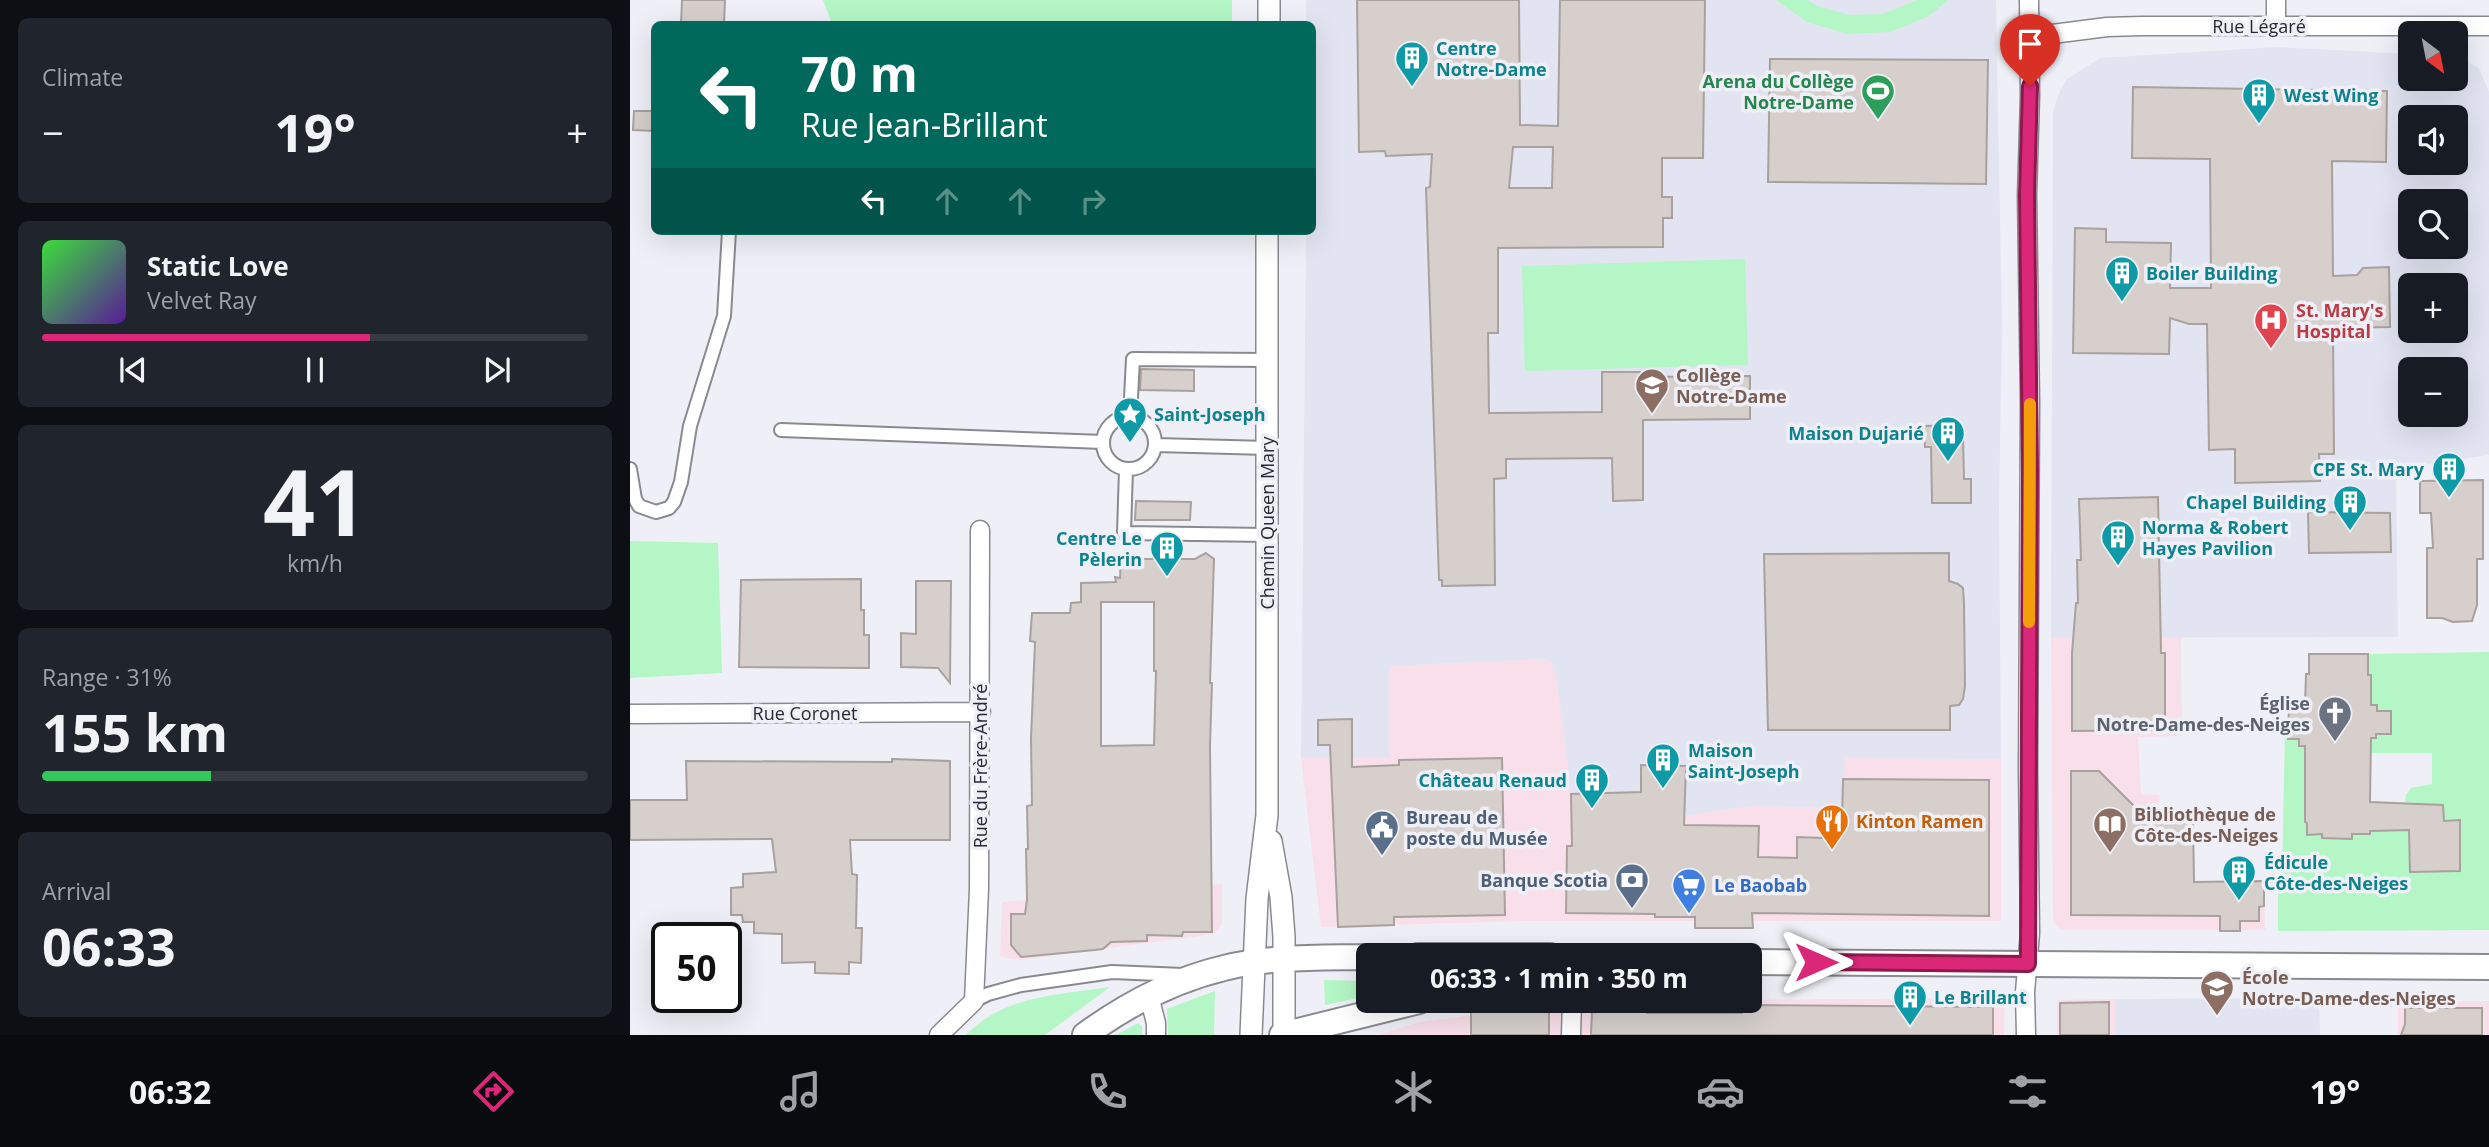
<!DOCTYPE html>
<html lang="en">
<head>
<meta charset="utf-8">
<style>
  body { margin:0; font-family:"Open Sans",sans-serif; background:#20242c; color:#f1f3f6; height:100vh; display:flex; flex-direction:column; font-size:26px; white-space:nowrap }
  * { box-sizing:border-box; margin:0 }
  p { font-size:23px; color:#9ea1a6 }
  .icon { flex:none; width:38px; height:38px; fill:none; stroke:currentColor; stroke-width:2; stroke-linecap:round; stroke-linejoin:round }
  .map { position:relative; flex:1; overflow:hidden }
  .details { display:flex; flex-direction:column; gap:18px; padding:18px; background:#0d0f14; width:630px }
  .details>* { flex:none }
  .top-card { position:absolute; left:21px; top:21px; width:665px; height:214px; border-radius:10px; box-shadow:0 7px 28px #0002; background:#00695c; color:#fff; overflow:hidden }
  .needle { width:46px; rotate:148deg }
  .controls { position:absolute; left:1768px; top:21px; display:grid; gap:14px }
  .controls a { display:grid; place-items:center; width:70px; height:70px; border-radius:10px; background:#171b24; box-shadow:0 7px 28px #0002; font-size:35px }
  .speed { position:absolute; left:21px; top:922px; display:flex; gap:14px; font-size:35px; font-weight:700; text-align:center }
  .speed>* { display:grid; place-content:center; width:91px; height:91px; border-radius:50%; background:#171b24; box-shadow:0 7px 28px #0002; line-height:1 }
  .speed .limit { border:4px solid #111; border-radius:10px; background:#fff; color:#111 }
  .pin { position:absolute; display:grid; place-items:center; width:60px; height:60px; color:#fff; margin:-72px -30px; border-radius:50% 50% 50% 0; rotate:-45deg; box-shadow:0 0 7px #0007 }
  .pin .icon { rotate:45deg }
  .me { position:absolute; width:77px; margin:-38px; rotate:90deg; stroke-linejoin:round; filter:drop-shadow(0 0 5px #0008) }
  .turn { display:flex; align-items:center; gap:24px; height:147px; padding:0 35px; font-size:32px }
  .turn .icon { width:91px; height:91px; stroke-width:2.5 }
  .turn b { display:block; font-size:49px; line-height:60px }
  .lanes { display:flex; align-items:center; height:66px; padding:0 35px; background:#0003; justify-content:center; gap:35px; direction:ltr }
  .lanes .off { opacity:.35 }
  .big { font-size:52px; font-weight:700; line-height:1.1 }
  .details .tile { flex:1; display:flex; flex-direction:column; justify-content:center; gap:10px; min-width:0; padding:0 24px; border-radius:10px; background:#20242c }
  .details .dial { align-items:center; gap:0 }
  .dial b { font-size:91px; line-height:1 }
  .song { display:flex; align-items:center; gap:21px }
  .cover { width:84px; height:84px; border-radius:10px; background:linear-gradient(135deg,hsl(120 70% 55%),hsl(270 70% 35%)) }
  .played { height:7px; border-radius:4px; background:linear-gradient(90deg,#db2777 60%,#363941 60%) }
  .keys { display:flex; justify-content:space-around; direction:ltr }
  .heat { display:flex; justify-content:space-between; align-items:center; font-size:38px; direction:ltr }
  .charge { height:10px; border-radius:5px; background:linear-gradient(90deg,#34c759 31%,#363941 0) }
  .trip { position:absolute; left:726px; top:943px; width:406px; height:70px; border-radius:10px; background:#171b24; box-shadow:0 7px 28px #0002; font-weight:700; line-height:70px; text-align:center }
  .menu { display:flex; height:112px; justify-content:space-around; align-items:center; background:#090b0e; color:#9ea1a6 }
  .menu .icon { width:49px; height:49px }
  .menu .current { color:#db2777 }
  .menu b { font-size:32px; color:#f1f3f6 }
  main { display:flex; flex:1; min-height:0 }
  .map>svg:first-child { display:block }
</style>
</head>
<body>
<main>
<section class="details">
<div class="tile"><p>Climate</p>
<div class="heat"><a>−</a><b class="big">19°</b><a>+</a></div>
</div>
<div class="tile">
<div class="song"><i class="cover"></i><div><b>Static Love</b><p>Velvet Ray</p></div></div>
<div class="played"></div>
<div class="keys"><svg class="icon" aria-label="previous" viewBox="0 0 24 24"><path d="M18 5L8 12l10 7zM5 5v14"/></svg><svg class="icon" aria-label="pause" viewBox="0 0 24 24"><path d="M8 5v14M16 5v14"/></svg><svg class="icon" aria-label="next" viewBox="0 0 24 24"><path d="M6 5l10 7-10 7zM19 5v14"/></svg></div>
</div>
<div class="tile dial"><b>41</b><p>km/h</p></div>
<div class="tile"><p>Range · 31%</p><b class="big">155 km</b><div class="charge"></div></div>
<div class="tile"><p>Arrival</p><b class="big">06:33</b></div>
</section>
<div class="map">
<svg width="1859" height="1035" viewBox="0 0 1859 1035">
  <rect width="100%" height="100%" fill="#eff0f7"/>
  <path fill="#f8dfea" d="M1551 637 1552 736 1508 737 1511 794 1530 795 1526 818H1563L1564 883 1634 881 1635 930H1431L1424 923 1423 918 1421 638Z
    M914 659 921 661 926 675 941 794 942 826H983L1122 806 1212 808 1214 758 1371 759V921H900L691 927 671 758 760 757V666Z
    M592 884V924L585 934 390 960 370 957 372 902Z
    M1375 998 1374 1035H749L789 1022 952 1001Z
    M1485 999V1035H1427V1000Z
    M1768 1001H1859V1035H1768Z"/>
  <path fill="#e2e4f2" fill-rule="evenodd" d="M676 0H1366L1372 326 1369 504 1371 759 1215 758 1213 808 1122 806 983 826 942 827 941 794 926 675 921 661 914 659 760 666V757L671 758 676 231H682V24H676Z
    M1647 47 1780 54V79H1825V56L1849 68 1859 92V455L1766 469 1768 637 1421 638 1423 112 1429 93 1437 79 1470 58ZM1780 117H1825V163H1780ZM1780 201H1825V247H1780ZM1780 285H1825V331H1780ZM1780 369H1825V415H1780Z
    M1689 998 1690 1035H1485V999Z"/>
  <path fill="#b4f6c5" d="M193 0H602V24L201 21Z
    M1146 0H1178L1185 5 1219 15 1253 14 1287 0H1318L1299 16 1260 32 1218 34 1177 22Z
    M1115 259 1118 365 895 371 892 266Z
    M0 541 88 543 92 673 0 678Z
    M1859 652V930L1648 931V876L1652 875 1655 729H1658L1659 739H1669V746H1675V822L1677 823V834H1692L1693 838 1722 839V834H1739L1740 831 1779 826 1780 872 1830 871 1829 820 1814 821 1813 805 1775 802 1776 795 1781 788 1802 784V753H1741V738H1746V734H1761V711H1747L1741 705V676L1738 675V654Z
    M694 980 738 981V996L695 1005Z
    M480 987 415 1035H336C374 995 429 995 480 987Z
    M585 991 584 1035H538L537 1009Z
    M508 1023 512 1026V1035H486Z"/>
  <path fill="#d6cfcc" stroke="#a8a19e" stroke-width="2" fill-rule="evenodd" d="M52 0H95L94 24H51Z
    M727 0H889L890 125 928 126 930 0H1075L1073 158H1032V197H1042V218H1033V247L868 248V333H858L859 413 972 412V372H1010V377L1120 376V419L1013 420V500L983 501 982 458 876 459V478L864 479 865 585 812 586V580H809L796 188 800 187 802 154 756 156 755 151 729 152ZM883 147H923L922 188H879Z
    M1140 59 1358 60 1356 184 1138 182Z
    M1503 87 1757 91 1756 162 1702 161 1703 276 1727 275 1733 268 1759 267 1760 327 1703 328 1704 454H1689L1690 481 1605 483V449L1579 450 1577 324H1559L1540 318 1539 354 1443 353 1445 228 1476 229V242L1541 243 1540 288H1581L1580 159 1502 158Z
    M4 111H24V131L3 130Z
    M511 369 564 370V391L510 390Z
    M1329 425V439L1333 438 1334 479H1341V503H1302L1301 447H1295L1294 426Z
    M1853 480V559H1847V605L1842 621 1823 622 1812 618H1797V548H1803L1801 513H1790V481Z
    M1528 497 1531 653H1535V730L1442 731V653L1446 603H1448L1447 560H1451L1449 499Z
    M506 501 561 502 560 520H505Z
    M1678 512 1760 513 1761 552 1679 553Z
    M576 553 584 559 580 683H582L580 746 582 932H553L552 936 517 935V941L481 942 473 949 465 950 391 957 381 945V914H395L397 900 396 849H398L397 806 402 805 401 739 405 642 400 641 402 613H440L441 603 451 602V583L486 582 485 577 490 578 491 559H565ZM471 602H524V671H526L524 745 471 746Z
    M1319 553V581L1328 584 1333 588 1334 604 1335 686 1333 699 1329 705 1320 706V730H1138L1134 554Z
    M231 579V610H234V635H239V668L109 667 111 580Z
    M286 581H321L320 683 308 668 271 667V633L286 634Z
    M1679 654H1738V675H1741V705H1747V711H1761V734H1746V738H1741L1740 802 1813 805 1814 821 1830 820V871L1780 872 1779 830 1740 831V834H1722V839L1692 838V834L1677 835V823L1675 822V746H1669V739H1658V729L1659 709H1669V704H1675L1676 674H1679Z
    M722 719V767L769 765V760L872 758 875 915 764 917V925L708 927 700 745H688V720Z
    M262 759 320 761V840H220L222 874 227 875 226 928H232L231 963 219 962V974L185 973V962L152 963V934L124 933V922H113L112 915H101V888L113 887V874L146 872 142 839 0 840V800H57L56 761 262 762Z
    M1011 765 1056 766 1054 825 1129 826 1128 857 1167 858V837L1193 838V820H1212L1213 779 1359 780V916L1122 913 1123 928H1065V917H1025V914L936 913 937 846H942L941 794 1011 792Z
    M1441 771H1469L1504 806H1527L1526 818H1563L1564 882 1634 881V906L1629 907V921H1610V931H1590V916L1441 915Z
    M990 1001H1017V1013H1112V1005L1363 1007V1035H961L962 1011 989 1012Z
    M1479 1002V1035H1430V1003Z
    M1775 1008H1852V1035H1771L1775 1024Z
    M841 1011 919 1012V1035H841Z"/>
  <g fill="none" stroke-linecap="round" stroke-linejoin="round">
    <g stroke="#898a90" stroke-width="16">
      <path id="pedestrian" d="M473 443a26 26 0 1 1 52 0a26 26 0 1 1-52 0Z
        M500 417 503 359 637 360
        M151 430 473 442
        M526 445 637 448
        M0 469 5 499 9 506 26 512 39 508 44 502 51 482 60 426 94 316 99 231
        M496 469 494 533 637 535
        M344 1001 358 994 391 985 482 972 553 975"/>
    </g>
    <g stroke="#898a90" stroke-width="21">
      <path id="minor" d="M1646 26V0
        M1399 37 1477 27 1512 26H1859
        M0 714 351 712
        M519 996 526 1023V1035
        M309 1035 344 1001 349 889 350 530
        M941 1035 942 1001
        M1396 1035 1395 992 1400 933 1398 771 1400 403 1397 195 1400 95 1399 0"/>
    </g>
    <g stroke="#898a90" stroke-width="24">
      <path id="tertiary" d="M639 24V0
        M641 841 651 897 654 937V1035
        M621 1035 627 899 637 815V231"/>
    </g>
    <g stroke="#898a90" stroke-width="28">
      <path id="secondary" d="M788 956H920
        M1120 962 1859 967
        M455 1035C496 1005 544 980 594 968 641 956 691 958 738 957
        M652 1035 789 1001"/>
    </g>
    <use href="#pedestrian" stroke="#fff" stroke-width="12"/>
    <use href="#minor" stroke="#fff" stroke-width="18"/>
    <use href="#tertiary" stroke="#fff" stroke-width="21"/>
    <use href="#secondary" stroke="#fff" stroke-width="24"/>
  </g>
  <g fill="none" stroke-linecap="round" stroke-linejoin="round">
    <g stroke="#8e194d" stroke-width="18">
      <path id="route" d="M1186 962 1398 964 1400 470 1397 195 1400 86"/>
    </g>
    <use href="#route" stroke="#db2777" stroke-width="12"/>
    <path stroke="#f59e0b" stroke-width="12" d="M1399 622 1400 404"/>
  </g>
  <defs>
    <g id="building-pin" transform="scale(1.75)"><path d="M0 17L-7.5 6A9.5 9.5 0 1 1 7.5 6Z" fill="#0f9aa8" stroke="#eff0f7"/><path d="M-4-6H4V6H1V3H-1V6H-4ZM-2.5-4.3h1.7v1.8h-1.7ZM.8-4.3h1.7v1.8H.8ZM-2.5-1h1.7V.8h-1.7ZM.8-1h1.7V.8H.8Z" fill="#fff"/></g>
    <g id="stadium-pin" transform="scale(1.75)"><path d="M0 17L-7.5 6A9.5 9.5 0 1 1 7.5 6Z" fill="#2e9e5b" stroke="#eff0f7"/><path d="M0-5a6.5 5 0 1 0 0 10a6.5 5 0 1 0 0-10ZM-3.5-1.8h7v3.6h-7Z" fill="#fff"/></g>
    <g id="hospital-pin" transform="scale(1.75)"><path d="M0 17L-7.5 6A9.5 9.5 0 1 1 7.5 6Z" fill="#e0444e" stroke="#eff0f7"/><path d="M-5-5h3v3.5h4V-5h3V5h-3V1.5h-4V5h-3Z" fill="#fff"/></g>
    <g id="school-pin" transform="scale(1.75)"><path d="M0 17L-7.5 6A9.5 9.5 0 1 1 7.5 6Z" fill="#8d6e63" stroke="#eff0f7"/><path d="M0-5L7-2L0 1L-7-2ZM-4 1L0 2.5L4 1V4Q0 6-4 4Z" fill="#fff"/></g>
    <g id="sight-pin" transform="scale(1.75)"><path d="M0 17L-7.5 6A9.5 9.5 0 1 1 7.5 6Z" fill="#0f9aa8" stroke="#eff0f7"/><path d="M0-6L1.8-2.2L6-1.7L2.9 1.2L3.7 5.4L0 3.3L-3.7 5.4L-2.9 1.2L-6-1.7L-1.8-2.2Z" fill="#fff"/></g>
    <g id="church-pin" transform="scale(1.75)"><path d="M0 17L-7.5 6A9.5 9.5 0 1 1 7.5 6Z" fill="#6b7280" stroke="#eff0f7"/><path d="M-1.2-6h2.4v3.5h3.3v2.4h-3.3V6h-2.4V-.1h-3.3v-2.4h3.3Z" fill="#fff"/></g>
    <g id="restaurant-pin" transform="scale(1.75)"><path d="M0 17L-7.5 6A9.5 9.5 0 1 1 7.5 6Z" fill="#e8710a" stroke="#eff0f7"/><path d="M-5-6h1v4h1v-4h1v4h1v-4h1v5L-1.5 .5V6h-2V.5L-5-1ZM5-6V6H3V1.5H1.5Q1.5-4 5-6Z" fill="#fff"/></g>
    <g id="library-pin" transform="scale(1.75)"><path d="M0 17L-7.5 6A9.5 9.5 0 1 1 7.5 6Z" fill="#8d6e63" stroke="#eff0f7"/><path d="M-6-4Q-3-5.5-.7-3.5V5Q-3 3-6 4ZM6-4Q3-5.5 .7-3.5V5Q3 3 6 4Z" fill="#fff"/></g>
    <g id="civic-pin" transform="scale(1.75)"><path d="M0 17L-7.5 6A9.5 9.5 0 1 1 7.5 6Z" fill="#5c6f8a" stroke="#eff0f7"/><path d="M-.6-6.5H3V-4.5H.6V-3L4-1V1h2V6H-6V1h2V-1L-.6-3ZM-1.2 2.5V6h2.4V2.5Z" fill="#fff"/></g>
    <g id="bank-pin" transform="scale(1.75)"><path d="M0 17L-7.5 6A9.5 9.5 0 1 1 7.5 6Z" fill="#5c6f8a" stroke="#eff0f7"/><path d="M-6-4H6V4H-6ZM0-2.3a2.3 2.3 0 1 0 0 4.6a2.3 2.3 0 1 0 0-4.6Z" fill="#fff"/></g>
    <g id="supermarket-pin" transform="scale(1.75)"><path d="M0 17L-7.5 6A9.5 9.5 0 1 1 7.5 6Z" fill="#3f7fe0" stroke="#eff0f7"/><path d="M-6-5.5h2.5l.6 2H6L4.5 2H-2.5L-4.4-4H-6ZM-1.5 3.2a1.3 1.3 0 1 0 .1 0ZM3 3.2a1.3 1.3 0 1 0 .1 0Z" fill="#fff"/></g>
  </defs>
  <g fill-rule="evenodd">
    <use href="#building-pin" x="782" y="58"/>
    <use href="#stadium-pin" x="1248" y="91"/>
    <use href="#building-pin" x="1629" y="95"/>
    <use href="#building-pin" x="1492" y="273"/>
    <use href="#hospital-pin" x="1641" y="320"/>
    <use href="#school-pin" x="1022" y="385"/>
    <use href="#sight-pin" x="500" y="414"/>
    <use href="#building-pin" x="1318" y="433"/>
    <use href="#building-pin" x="1819" y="469"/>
    <use href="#building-pin" x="1720" y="502"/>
    <use href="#building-pin" x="1488" y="537"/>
    <use href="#building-pin" x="537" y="548"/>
    <use href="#church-pin" x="1705" y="713"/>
    <use href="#building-pin" x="1033" y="760"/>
    <use href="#building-pin" x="962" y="780"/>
    <use href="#restaurant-pin" x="1202" y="821"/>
    <use href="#library-pin" x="1480" y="824"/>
    <use href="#civic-pin" x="752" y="827"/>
    <use href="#building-pin" x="1609" y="872"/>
    <use href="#bank-pin" x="1002" y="880"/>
    <use href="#supermarket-pin" x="1059" y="885"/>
    <use href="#school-pin" x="1587" y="987"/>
    <use href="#building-pin" x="1280" y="997"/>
  </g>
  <g text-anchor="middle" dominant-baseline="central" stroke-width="7" stroke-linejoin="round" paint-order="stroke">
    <g font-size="18" fill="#2a2a2d" stroke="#eff0f7">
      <text x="1629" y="26">Rue Légaré</text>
      <text transform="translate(637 523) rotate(-90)">Chemin Queen Mary</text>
      <text x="175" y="713">Rue Coronet</text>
      <text transform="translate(350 766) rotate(-90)">Rue du Frère-André</text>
    </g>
    <g font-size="18" font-weight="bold" fill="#0d838f" stroke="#eff0f7" text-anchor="start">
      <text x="806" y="48">Centre<tspan x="806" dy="21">Notre-Dame</tspan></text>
      <text x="1654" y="95">West Wing</text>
      <text x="1516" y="273">Boiler Building</text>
      <text x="524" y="414">Saint-Joseph</text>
      <text x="1294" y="433" text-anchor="end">Maison Dujarié</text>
      <text x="1794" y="469" text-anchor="end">CPE St. Mary</text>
      <text x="1696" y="502" text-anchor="end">Chapel Building</text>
      <text x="1512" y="527">Norma &amp; Robert<tspan x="1512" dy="21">Hayes Pavilion</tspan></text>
      <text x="512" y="538" text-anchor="end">Centre Le<tspan x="512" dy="21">Pèlerin</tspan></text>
      <text x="1058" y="750">Maison<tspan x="1058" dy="21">Saint-Joseph</tspan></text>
      <text x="937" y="780" text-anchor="end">Château Renaud</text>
      <text x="1634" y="862">Édicule<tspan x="1634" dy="21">Côte-des-Neiges</tspan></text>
      <text x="1304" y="997">Le Brillant</text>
    </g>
    <g font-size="18" font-weight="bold" fill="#27864d" stroke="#eff0f7" text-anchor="end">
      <text x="1224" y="81">Arena du Collège<tspan x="1224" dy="21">Notre-Dame</tspan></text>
    </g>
    <g font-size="18" font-weight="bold" fill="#be3a42" stroke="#eff0f7" text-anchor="start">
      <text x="1666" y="310">St. Mary's<tspan x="1666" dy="21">Hospital</tspan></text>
    </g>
    <g font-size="18" font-weight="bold" fill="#785e54" stroke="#eff0f7" text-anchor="start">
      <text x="1046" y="375">Collège<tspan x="1046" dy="21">Notre-Dame</tspan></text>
      <text x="1504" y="814">Bibliothèque de<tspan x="1504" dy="21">Côte-des-Neiges</tspan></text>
      <text x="1612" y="977">École<tspan x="1612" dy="21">Notre-Dame-des-Neiges</tspan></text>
    </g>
    <g font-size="18" font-weight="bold" fill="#5b616d" stroke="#eff0f7" text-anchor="end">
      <text x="1680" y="703">Église<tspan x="1680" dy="21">Notre-Dame-des-Neiges</tspan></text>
    </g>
    <g font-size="18" font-weight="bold" fill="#4e5e75" stroke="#eff0f7" text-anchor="start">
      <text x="776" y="817">Bureau de<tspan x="776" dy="21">poste du Musée</tspan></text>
      <text x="978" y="880" text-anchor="end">Banque Scotia</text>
    </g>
    <g font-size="18" font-weight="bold" fill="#c56008" stroke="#eff0f7" text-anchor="start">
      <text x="1226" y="821">Kinton Ramen</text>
    </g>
    <g font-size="18" font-weight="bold" fill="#366cbe" stroke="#eff0f7" text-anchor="start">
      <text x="1084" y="885">Le Baobab</text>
    </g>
  </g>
</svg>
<div class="controls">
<a><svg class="needle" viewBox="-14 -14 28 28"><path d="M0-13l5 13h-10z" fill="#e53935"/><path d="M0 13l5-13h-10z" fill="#9ea1a6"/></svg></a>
<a><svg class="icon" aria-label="sound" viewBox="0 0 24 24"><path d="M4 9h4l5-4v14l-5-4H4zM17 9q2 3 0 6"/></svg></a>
<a><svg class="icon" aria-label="search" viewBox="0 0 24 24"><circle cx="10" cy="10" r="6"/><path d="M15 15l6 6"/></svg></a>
<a>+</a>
<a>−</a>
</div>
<div class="speed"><div class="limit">50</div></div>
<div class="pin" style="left:1400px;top:86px;background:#d93025"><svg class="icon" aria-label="arrive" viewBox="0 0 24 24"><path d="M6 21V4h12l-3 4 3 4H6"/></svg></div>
<svg class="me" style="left:1186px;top:962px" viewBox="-20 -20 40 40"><path d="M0-17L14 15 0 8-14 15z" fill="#db2777" stroke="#fff" stroke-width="4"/></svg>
<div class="trip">06:33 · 1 min · 350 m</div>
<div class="top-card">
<div class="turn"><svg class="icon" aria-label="left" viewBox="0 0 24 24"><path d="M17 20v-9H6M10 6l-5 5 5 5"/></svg><div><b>70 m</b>Rue Jean-Brillant</div></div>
<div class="lanes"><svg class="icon" aria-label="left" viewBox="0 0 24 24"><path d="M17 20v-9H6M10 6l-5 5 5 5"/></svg><svg class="icon off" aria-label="ahead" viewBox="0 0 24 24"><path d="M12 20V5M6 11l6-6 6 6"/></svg><svg class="icon off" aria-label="ahead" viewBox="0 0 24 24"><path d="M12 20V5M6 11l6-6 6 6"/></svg><svg class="icon off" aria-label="right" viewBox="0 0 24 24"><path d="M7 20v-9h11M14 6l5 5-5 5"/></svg></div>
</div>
</div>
</main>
<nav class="menu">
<b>06:32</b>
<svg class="icon current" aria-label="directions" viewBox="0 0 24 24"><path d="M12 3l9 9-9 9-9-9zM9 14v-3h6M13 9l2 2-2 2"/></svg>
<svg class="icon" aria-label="music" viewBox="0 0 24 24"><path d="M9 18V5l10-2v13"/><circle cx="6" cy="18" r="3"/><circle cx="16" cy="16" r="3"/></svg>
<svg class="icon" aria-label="phone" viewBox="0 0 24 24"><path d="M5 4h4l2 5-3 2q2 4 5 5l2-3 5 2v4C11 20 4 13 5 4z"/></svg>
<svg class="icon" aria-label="climate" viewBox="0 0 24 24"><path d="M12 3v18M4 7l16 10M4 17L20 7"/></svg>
<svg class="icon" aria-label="car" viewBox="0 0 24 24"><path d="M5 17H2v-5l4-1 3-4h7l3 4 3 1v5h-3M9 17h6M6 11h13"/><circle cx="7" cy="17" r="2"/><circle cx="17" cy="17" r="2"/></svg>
<svg class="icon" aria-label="filters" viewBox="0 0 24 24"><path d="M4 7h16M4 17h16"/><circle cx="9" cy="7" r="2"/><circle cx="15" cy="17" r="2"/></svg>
<b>19°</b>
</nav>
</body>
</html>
